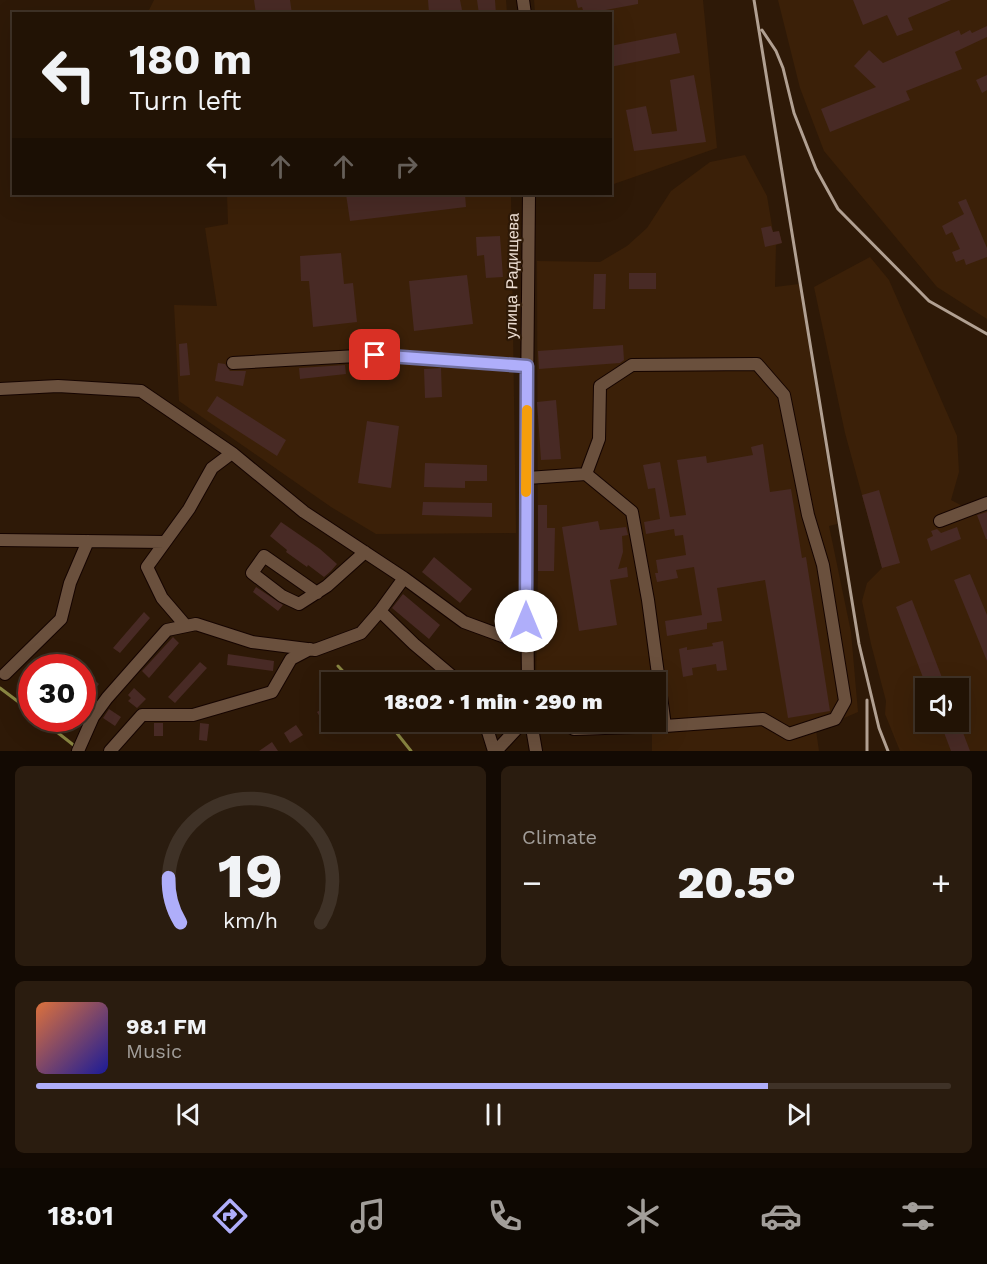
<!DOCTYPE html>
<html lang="en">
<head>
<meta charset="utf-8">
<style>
  body { margin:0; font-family:"Work Sans",sans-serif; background:#2a1c0f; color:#f1f3f6; height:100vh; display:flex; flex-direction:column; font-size:22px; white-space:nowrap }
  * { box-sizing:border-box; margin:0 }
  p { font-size:20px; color:#a29e9a }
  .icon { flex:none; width:33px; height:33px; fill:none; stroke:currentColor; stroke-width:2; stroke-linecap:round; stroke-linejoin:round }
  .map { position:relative; height:751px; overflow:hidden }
  .side { display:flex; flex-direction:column; gap:15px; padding:15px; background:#130a03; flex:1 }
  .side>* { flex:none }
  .guide { position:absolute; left:12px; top:12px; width:600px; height:183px; border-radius:0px; box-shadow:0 6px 24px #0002,0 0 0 2px #3f3227; background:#221305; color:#f1f3f6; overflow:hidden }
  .buttons { position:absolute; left:915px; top:678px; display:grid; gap:12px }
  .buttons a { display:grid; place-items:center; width:54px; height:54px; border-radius:0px; background:#221305; box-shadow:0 6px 24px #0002,0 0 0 2px #3f3227; font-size:30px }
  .speed { position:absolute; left:18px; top:654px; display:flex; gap:12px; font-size:30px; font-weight:700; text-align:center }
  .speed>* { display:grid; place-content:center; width:78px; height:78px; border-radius:50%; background:#221305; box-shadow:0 6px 24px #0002,0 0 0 2px #3f3227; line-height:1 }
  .speed .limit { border:9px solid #d22; background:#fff; color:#111 }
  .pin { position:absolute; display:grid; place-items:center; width:51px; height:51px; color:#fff; margin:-26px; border-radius:12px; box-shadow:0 3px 9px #0006 }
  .me { position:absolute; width:66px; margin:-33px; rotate:0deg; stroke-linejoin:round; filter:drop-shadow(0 0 4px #0008) }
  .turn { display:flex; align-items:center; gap:21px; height:126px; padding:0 18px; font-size:27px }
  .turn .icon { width:78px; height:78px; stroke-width:2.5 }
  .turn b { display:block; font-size:42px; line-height:51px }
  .lanes { display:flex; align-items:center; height:57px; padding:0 18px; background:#0003; justify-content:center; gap:30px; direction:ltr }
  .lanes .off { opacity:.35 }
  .big { font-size:45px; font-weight:800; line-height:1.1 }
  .side .card { flex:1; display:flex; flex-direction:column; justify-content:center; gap:9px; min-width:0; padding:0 21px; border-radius:9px; background:#2a1c0f }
  .side .dial { align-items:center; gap:0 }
  .dial svg { height:156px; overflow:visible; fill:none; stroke:#3f3227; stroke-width:7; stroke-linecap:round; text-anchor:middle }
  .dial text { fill:#f1f3f6; stroke:none }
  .song { display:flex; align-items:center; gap:18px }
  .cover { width:72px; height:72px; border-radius:9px; background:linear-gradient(135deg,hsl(20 70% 55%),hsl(240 70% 35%)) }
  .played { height:6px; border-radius:3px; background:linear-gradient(90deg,#afaefa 80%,#3f3227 80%) }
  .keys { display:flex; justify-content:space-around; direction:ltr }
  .heat { display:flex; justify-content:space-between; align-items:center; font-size:33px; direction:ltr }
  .side .tiles { flex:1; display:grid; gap:15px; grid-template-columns:1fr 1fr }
  .card:last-child { grid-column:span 2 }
  .trip { position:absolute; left:321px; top:672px; width:345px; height:60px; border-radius:0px; background:#221305; box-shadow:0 6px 24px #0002,0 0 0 2px #3f3227; font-weight:800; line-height:60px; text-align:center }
  .tab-bar { display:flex; height:96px; justify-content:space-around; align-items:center; background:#0e0802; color:#a29e9a }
  .tab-bar .icon { width:42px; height:42px }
  .tab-bar .current { color:#afaefa }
  .tab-bar b { font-size:27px; color:#f1f3f6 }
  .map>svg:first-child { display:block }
</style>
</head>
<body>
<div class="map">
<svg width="987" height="751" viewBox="0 0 987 751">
  <rect width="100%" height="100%" fill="#2e1907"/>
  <path fill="#3b2008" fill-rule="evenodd" d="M154 0H506L507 13 147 14Z
    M534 0H703L717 148 611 185 610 14 535 13Z
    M778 0H987V319L937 287 824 151 800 88Z
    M745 155 767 196 773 232 779 231 782 243 776 245 775 287 799 284 837 524 829 526 851 632 858 712 816 730 819 751H652V728L656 722V682H536L538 571 537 261 600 262 627 246 647 228 671 191 710 162Z
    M227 194H511L516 533 376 534 331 507 179 401 174 305 217 306 205 228 228 224Z
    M870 257 889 280 957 436 959 472 951 500 976 513 987 509V751H900L885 714 886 701 871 644 862 601 867 583 882 568 845 433 814 287ZM926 688H958V722H926Z"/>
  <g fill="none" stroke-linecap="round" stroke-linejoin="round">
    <path stroke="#8a8742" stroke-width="3" d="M338 666 353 682
      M0 688 32 712
      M39 718 76 747
      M388 722 411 751"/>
  </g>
  <path fill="#482a25" d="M254 0H290L292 14H256Z
    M428 0H460L462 10 429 13Z
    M477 0H495L496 14H479Z
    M576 0H638V4L584 14 582 7 578 8Z
    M853 0H951L908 18 913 30 897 36 887 15 863 25Z
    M987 26V37L955 52 962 69 906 91 910 100 830 132 821 109 876 87 854 66 869 50 883 63 959 30 961 35 970 30 972 33Z
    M676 33 680 53 610 67V46Z
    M694 75 706 142 634 151 626 110 646 106 652 134 677 131 670 80Z
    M987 75V90L982 93 976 80Z
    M346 194H465L466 207 350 221Z
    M966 199 987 248V257L966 265 964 259 956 262 952 252 960 249 952 232 946 235 942 226 964 214 958 202Z
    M771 226 773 232 779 231 782 243 765 247 761 228Z
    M500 236 503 277 486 278 484 255 477 256 476 237Z
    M341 253 344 284 353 283 357 322 313 327 309 281H301L300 256Z
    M629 273H656V289H629Z
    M594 274H606L605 309H593Z
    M467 275 473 324 414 331 409 281Z
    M187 343 190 375 180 376 179 344Z
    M623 345 624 360 620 363 539 369 538 351Z
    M218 363 225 364 230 371H246L243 386 215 381Z
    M345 365 346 374 300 379 299 368Z
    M441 368 442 397 425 398 424 369Z
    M217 396 286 440 277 456 207 411Z
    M556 400 561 459 541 460 537 402Z
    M367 421 399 426 391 488 358 483Z
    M763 444 770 492 791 489 802 558 806 557 830 711 788 718 765 580 717 588 722 621 707 623V629L667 636 665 621 702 615 694 567 676 570 678 578 657 582 655 573H658L656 560 686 555 683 535 675 536 674 529 646 534 644 522 660 519 655 488 648 489 643 465 660 462 670 517 686 515 677 460 706 456 707 463 753 455 751 447Z
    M425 463 487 465V481H465V488L424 487Z
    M879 490 900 563 882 568 862 495Z
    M423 502 492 503V517L422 515Z
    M538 505H547V528H555L554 571H538Z
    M987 512V539H986L977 515Z
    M598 521 600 530 626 527 628 535 622 536 623 552 618 569 627 567 628 577 610 580 617 625 579 631 562 527Z
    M281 522 320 549 337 564 331 571 324 577 308 565 307 567 286 552 287 550 270 536Z
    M957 527 961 539 931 551 927 539 933 536 931 531 937 529 941 533Z
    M434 557 472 589 460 603 422 572Z
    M970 574 987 615V661L954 580Z
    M256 587 283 605 278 611 253 592Z
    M403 594 440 625 429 639 392 608Z
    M912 600 931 649 946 688H927L896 607Z
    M144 612 150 618 120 653 113 648Z
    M173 637 179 643 149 678 142 671Z
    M723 641 727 670 717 671 716 664 692 668 693 675 683 677 679 649 687 647V650L713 646 712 643Z
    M228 654 274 661 273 671 227 665Z
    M200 662 207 668 175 703 168 697Z
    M429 672 441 682H420Z
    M89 675 99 684 92 693 82 685V682Z
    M134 688 146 699 137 708 128 701 131 698 128 695Z
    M332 703V717L323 722 317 712Z
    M109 709 121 717 115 726 103 718Z
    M940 722H959L970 751H951Z
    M154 723H163V736H154Z
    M200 723 209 724 207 741 199 740Z
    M296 725 303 735 290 743 284 733Z
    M272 742 278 751H259Z"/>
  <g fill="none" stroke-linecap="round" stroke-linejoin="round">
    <g stroke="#150400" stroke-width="14">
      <path id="minor" d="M523 0 525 14
        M233 363 375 355 527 366
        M0 389 58 386 141 391 232 453 304 512 404 578
        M586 474 632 512 648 600 665 726
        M527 478 586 474 599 439 600 386 632 365 757 364 784 395 808 515 823 565 845 701 835 719 789 734 763 719 665 726 574 729 561 722
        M940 521 987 503
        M0 540 165 542
        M317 593 264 556 252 573 282 596 299 604 327 586 365 552
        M380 611 414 644 459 682
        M186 626 162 598 147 567 189 509 212 468 232 453
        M5 674 61 619 70 583 88 541
        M528 682 526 503 529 194
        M485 722 494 751
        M531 722 536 751
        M78 751 93 717 107 698 167 630 196 624 252 642 315 650 361 633 380 611 404 578 464 622 527 645
        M110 751 142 715H193L272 692 291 659 310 649
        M496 751 523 722"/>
    </g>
    <use href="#minor" stroke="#6a503d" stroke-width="12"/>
    <path stroke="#b1a092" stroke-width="3" d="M754 0 859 644 879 728 888 751
      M762 30 776 51 783 68 794 113 816 169 838 209 929 301 987 334
      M867 751V700"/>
  </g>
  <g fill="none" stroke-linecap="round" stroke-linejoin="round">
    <g stroke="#7271a2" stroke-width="15">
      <path id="route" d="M375 355 527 366 526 621"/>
    </g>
    <use href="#route" stroke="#afaefa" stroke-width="10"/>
    <path stroke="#f59e0b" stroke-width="10" d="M526 492 527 410"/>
  </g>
  <g text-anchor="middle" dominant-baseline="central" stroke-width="4.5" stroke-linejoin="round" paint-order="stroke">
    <g font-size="16" fill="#edded3" stroke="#2e1907">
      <text transform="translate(512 276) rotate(-89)">улица Радищева</text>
    </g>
  </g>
</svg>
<div class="buttons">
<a><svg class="icon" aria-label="sound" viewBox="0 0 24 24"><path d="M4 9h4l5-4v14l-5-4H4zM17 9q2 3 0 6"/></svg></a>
</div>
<div class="speed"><div class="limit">30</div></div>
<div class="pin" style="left:375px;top:355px;background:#d93025"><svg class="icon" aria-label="arrive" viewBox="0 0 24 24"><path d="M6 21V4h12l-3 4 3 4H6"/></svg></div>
<svg class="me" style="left:526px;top:621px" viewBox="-20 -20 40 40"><circle r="19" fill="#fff"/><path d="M0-13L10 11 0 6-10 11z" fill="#afaefa"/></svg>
<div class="trip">18:02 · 1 min · 290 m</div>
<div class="guide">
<div class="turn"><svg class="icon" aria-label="left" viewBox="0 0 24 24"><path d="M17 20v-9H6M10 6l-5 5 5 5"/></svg><div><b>180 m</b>Turn left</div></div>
<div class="lanes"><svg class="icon" aria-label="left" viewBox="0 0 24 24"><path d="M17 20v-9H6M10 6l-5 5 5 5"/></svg><svg class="icon off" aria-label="ahead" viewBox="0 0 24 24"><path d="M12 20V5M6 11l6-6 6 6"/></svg><svg class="icon off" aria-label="ahead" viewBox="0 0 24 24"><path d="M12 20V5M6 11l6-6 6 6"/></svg><svg class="icon off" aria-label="right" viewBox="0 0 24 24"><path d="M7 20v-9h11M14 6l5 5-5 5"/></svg></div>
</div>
</div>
<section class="side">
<div class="tiles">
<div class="card dial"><svg viewBox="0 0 100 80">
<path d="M14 69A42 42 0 1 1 86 69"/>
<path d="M14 69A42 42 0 0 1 8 46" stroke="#afaefa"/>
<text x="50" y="56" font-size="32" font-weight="700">19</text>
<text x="50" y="72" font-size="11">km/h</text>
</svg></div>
<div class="card"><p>Climate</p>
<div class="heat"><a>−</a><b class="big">20.5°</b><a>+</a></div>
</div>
<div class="card">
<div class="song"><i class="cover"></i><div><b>98.1 FM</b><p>Music</p></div></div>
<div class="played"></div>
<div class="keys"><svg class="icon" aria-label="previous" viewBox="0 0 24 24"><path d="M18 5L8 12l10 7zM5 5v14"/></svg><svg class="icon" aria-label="pause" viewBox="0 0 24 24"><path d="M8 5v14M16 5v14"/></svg><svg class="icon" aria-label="next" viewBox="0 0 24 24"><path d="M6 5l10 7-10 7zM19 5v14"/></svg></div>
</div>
</div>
</section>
<nav class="tab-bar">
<b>18:01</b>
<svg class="icon current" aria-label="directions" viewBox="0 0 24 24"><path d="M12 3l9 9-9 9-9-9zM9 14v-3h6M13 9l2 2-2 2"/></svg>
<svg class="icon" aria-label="music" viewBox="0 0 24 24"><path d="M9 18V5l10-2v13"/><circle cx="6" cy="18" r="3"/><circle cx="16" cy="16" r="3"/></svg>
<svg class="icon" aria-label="phone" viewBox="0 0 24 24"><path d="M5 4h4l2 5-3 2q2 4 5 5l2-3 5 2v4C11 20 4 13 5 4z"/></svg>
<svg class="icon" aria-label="climate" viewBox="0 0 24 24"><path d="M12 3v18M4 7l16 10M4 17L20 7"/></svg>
<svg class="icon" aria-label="car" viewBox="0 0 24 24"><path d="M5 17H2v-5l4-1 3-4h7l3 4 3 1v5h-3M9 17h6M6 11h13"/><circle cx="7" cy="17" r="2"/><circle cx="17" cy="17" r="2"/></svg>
<svg class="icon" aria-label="filters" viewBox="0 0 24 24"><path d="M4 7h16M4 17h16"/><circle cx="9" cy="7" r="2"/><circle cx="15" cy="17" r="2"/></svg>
</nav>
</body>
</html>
